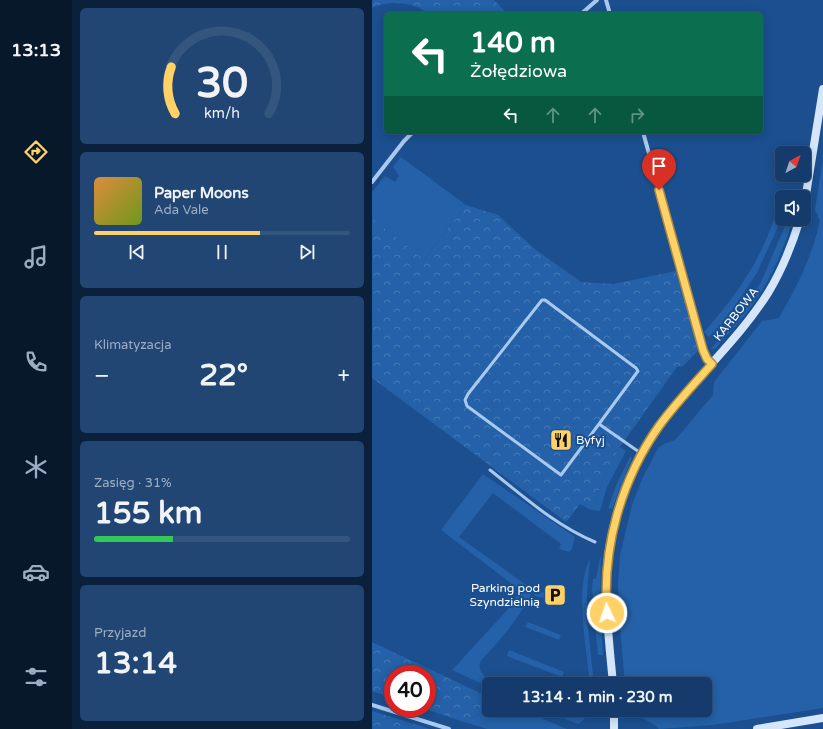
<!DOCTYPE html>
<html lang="pl">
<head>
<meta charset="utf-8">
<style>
  body { margin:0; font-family:"Varela Round",sans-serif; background:#214673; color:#f1f3f6; height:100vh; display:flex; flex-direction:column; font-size:15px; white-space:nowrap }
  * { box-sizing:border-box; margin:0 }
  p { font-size:13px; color:#9dadc1 }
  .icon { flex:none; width:22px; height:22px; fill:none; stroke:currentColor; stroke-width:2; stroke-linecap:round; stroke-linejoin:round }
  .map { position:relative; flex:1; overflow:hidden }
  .panel { display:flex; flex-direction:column; gap:8px; padding:8px; background:#0b203b; width:300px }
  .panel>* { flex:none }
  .banner { position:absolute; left:12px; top:12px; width:379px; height:122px; border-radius:6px; box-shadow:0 2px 10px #0003,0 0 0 1px #33557e; background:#0b6e4f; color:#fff; overflow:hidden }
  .needle { width:26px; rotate:40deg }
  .tools { position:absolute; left:403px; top:146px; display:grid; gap:8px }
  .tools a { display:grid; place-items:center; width:36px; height:36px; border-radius:6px; background:#143b6b; box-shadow:0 2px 10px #0003,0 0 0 1px #33557e; font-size:20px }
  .speed { position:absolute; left:12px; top:665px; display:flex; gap:8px; font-size:20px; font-weight:700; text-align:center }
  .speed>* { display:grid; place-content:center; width:52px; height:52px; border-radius:50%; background:#143b6b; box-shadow:0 2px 10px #0003,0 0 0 1px #33557e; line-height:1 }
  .speed .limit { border:6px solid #d22; background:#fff; color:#111 }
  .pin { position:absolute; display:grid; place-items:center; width:34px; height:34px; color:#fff; margin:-41px -17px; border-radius:50% 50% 50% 0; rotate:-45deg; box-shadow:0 0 4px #0007 }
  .pin .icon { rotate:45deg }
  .me { position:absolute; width:44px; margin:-22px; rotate:357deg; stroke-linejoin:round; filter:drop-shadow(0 0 3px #0008) }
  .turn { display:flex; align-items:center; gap:14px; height:84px; padding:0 20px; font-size:18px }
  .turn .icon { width:52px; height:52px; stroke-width:2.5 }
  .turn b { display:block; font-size:28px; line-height:34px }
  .lanes { display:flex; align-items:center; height:38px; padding:0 20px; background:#0003; justify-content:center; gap:20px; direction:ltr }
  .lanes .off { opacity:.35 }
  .big { font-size:30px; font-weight:700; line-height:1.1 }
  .panel .tile { flex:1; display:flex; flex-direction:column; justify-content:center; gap:6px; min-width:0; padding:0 14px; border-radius:6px; background:#214673 }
  .panel .dial { align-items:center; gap:0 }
  .dial svg { height:104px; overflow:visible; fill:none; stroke:#33557e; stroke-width:7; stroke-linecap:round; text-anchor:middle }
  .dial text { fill:#f1f3f6; stroke:none }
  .song { display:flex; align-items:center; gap:12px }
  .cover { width:48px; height:48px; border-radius:6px; background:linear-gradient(135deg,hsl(30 70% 55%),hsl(80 70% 35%)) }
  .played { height:4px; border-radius:2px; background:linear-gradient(90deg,#ffd166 65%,#33557e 65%) }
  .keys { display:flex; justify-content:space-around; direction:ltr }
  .heat { display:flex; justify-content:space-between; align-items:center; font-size:22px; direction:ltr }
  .charge { height:6px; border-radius:3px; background:linear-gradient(90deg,#34c759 31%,#33557e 0) }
  .trip { position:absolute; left:110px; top:677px; width:230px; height:40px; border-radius:6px; background:#143b6b; box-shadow:0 2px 10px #0003,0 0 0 1px #33557e; font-weight:700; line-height:40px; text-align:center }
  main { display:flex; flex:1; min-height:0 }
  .tab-bar { display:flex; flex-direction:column; width:72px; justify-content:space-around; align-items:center; background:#08182b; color:#9dadc1 }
  .tab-bar .icon { width:28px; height:28px }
  .tab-bar .on { color:#ffd166 }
  .tab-bar b { font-size:18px; color:#f1f3f6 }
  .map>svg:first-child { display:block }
</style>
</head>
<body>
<main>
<nav class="tab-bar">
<b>13:13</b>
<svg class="icon on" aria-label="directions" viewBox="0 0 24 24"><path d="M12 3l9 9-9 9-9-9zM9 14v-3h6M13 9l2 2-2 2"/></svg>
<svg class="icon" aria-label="music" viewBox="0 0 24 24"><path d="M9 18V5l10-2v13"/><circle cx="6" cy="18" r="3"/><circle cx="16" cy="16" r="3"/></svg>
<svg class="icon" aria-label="phone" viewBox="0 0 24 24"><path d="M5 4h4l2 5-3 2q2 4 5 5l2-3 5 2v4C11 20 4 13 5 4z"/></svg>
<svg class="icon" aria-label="climate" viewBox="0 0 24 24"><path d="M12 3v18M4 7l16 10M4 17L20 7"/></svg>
<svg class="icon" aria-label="car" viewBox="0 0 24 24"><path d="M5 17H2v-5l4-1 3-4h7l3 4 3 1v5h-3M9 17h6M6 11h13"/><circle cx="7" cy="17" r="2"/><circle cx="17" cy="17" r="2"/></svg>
<svg class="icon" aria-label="filters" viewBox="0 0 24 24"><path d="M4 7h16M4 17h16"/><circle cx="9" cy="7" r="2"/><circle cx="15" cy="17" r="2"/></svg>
</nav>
<section class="panel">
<div class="tile dial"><svg viewBox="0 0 100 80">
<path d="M14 69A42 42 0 1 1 86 69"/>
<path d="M14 69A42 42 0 0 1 11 33" stroke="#ffd166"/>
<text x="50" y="56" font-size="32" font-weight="700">30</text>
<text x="50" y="72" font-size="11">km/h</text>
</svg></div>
<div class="tile">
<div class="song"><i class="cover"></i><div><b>Paper Moons</b><p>Ada Vale</p></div></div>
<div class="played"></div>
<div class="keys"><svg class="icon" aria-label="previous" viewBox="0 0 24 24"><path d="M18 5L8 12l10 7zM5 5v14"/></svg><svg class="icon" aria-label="pause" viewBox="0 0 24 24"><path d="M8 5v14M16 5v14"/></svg><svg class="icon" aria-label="next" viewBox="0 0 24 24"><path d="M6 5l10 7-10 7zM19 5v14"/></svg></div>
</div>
<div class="tile"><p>Klimatyzacja</p>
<div class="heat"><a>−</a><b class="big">22°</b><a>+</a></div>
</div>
<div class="tile"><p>Zasięg · 31%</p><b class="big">155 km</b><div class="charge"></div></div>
<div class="tile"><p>Przyjazd</p><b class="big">13:14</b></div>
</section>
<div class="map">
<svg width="451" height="729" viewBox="0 0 451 729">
  <defs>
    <pattern id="forest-crowns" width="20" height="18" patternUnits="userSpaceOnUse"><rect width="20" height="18" fill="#2461a8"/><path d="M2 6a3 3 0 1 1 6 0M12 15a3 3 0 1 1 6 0" fill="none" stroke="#4579b5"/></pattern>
  </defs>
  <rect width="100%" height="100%" fill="#1b4f8f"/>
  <path fill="#2461a8" d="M29 157 94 205 52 260 0 321V192L13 176 23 182 27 176 21 167Z
    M451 158V708L341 725 287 729C278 720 271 721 261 710H333V684H253L247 615 246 583 248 555 260 505 270 479 286 448 292 444 303 440 341 395 342 382 390 321 407 318C426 284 439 259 448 221L443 210Z
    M407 201 410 202V218L385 273 355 318 337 337 332 332C366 294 395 252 407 201Z
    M416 219H421C411 250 399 280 379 307 368 322 355 335 343 349H339L367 313 389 282Z
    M248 447 254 451 235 487 228 511 219 510 237 466Z
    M258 457 260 458 240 509 236 508 245 483Z
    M111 474 203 537 200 549 197 552 187 549 189 544 121 493 87 537 153 584 162 588C151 613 134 633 116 653 111 658 106 662 108 669 111 678 120 681 127 684H117V687L80 670 139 606 148 590 69 530Z
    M228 558H229L228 609 231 655H226L220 589 221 579H224Z
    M218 559 215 591V620L222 684H218C215 651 202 588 218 559Z
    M163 591 193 596 192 602 162 596Z
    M156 622 189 635 187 640 153 627Z
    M137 650 192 672 190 677 135 656Z
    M106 692 117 696V710H150L195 729H115L92 722 110 713 114 702Z
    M170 710H190L201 715 207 710H216C216 716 211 721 206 724Z"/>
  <path fill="url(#forest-crowns)" d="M0 0H122L136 14H56C43 1 15 0 0 8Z
    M94 205 126 215 164 250 209 282 241 284 304 271 327 350 311 366 305 367 248 447 237 466 219 510 208 504 194 522 0 378V321L8 311 0 304V218L52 260Z
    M0 642 106 692 115 702 110 713 92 722 50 708H55V674H21V698L0 691Z
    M0 711 52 727 57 729H0Z"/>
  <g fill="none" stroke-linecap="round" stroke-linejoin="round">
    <path stroke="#a9c9ee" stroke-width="3" d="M227 424 266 371 264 368 173 300H170L96 394 93 400 95 406 189 475 227 424 270 454
      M118 470C151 496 184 526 223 542"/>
    <path stroke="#a9c9ee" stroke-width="4" d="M234 0 238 14
      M209 14 225 0
      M271 132 331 350 335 359 340 363
      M0 182 32 141 41 132
      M0 705 77 729"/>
    <path stroke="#d6e6fa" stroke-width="8" d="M432 207 451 89
      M241 684C238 651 234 618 234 585 235 529 254 472 287 427 320 380 365 342 396 293 410 270 420 245 428 219
      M242 729V710
      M385 729 451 718"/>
  </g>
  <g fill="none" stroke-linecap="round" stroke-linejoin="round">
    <g stroke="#a68842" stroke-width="10">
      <path id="route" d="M235 613C230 548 249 480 287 426 303 404 322 384 340 364L335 359 331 350 287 190"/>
    </g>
    <use href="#route" stroke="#ffd166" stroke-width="7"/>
  </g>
  <defs>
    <g id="restaurant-square" transform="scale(1.15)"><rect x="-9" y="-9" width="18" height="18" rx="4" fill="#ffd166" stroke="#1b4f8f"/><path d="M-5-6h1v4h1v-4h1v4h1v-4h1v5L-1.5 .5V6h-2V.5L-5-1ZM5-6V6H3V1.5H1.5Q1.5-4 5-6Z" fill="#111"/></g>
    <g id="parking-square" transform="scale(1.15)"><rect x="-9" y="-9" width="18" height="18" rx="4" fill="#ffd166" stroke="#1b4f8f"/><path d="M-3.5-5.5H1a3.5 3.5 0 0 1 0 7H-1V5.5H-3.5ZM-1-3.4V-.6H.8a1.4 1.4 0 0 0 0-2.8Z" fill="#111"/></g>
  </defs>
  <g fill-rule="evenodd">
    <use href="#restaurant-square" x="189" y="440"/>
    <use href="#parking-square" x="183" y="595"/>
  </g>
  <g text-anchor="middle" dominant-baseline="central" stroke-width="4" stroke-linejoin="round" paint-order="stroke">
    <g font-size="12" fill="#fff" stroke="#1b4f8f">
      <text transform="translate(364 314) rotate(-52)">KARBOWA</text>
    </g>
    <g font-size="12" fill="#fff" stroke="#1b4f8f" text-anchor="start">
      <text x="204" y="440">Byfyj</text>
      <text x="168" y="588" text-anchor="end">Parking pod<tspan x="168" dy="14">Szyndzielnią</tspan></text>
    </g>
  </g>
</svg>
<div class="tools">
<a><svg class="needle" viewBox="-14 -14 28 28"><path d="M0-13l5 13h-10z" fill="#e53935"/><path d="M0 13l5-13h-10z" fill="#9dadc1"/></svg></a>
<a><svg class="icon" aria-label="sound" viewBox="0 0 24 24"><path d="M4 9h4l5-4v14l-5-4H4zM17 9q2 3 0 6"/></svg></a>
</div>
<div class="speed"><div class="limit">40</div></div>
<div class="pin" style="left:287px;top:190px;background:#d93025"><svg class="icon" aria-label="arrive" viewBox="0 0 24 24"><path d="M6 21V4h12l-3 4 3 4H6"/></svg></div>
<svg class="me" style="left:235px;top:613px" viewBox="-20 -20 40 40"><circle r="17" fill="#ffd166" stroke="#fff" stroke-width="3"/><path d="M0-11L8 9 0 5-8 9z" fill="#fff"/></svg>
<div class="trip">13:14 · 1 min · 230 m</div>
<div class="banner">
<div class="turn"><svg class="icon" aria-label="left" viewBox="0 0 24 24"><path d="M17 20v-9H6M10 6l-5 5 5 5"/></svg><div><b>140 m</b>Żołędziowa</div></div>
<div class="lanes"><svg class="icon" aria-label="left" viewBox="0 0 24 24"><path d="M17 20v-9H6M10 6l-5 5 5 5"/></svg><svg class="icon off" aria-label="ahead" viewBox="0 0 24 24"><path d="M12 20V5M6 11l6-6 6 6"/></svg><svg class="icon off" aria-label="ahead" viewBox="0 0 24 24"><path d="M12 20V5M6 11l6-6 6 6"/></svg><svg class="icon off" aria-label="right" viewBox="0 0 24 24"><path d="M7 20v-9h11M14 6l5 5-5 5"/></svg></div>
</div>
</div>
</main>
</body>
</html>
